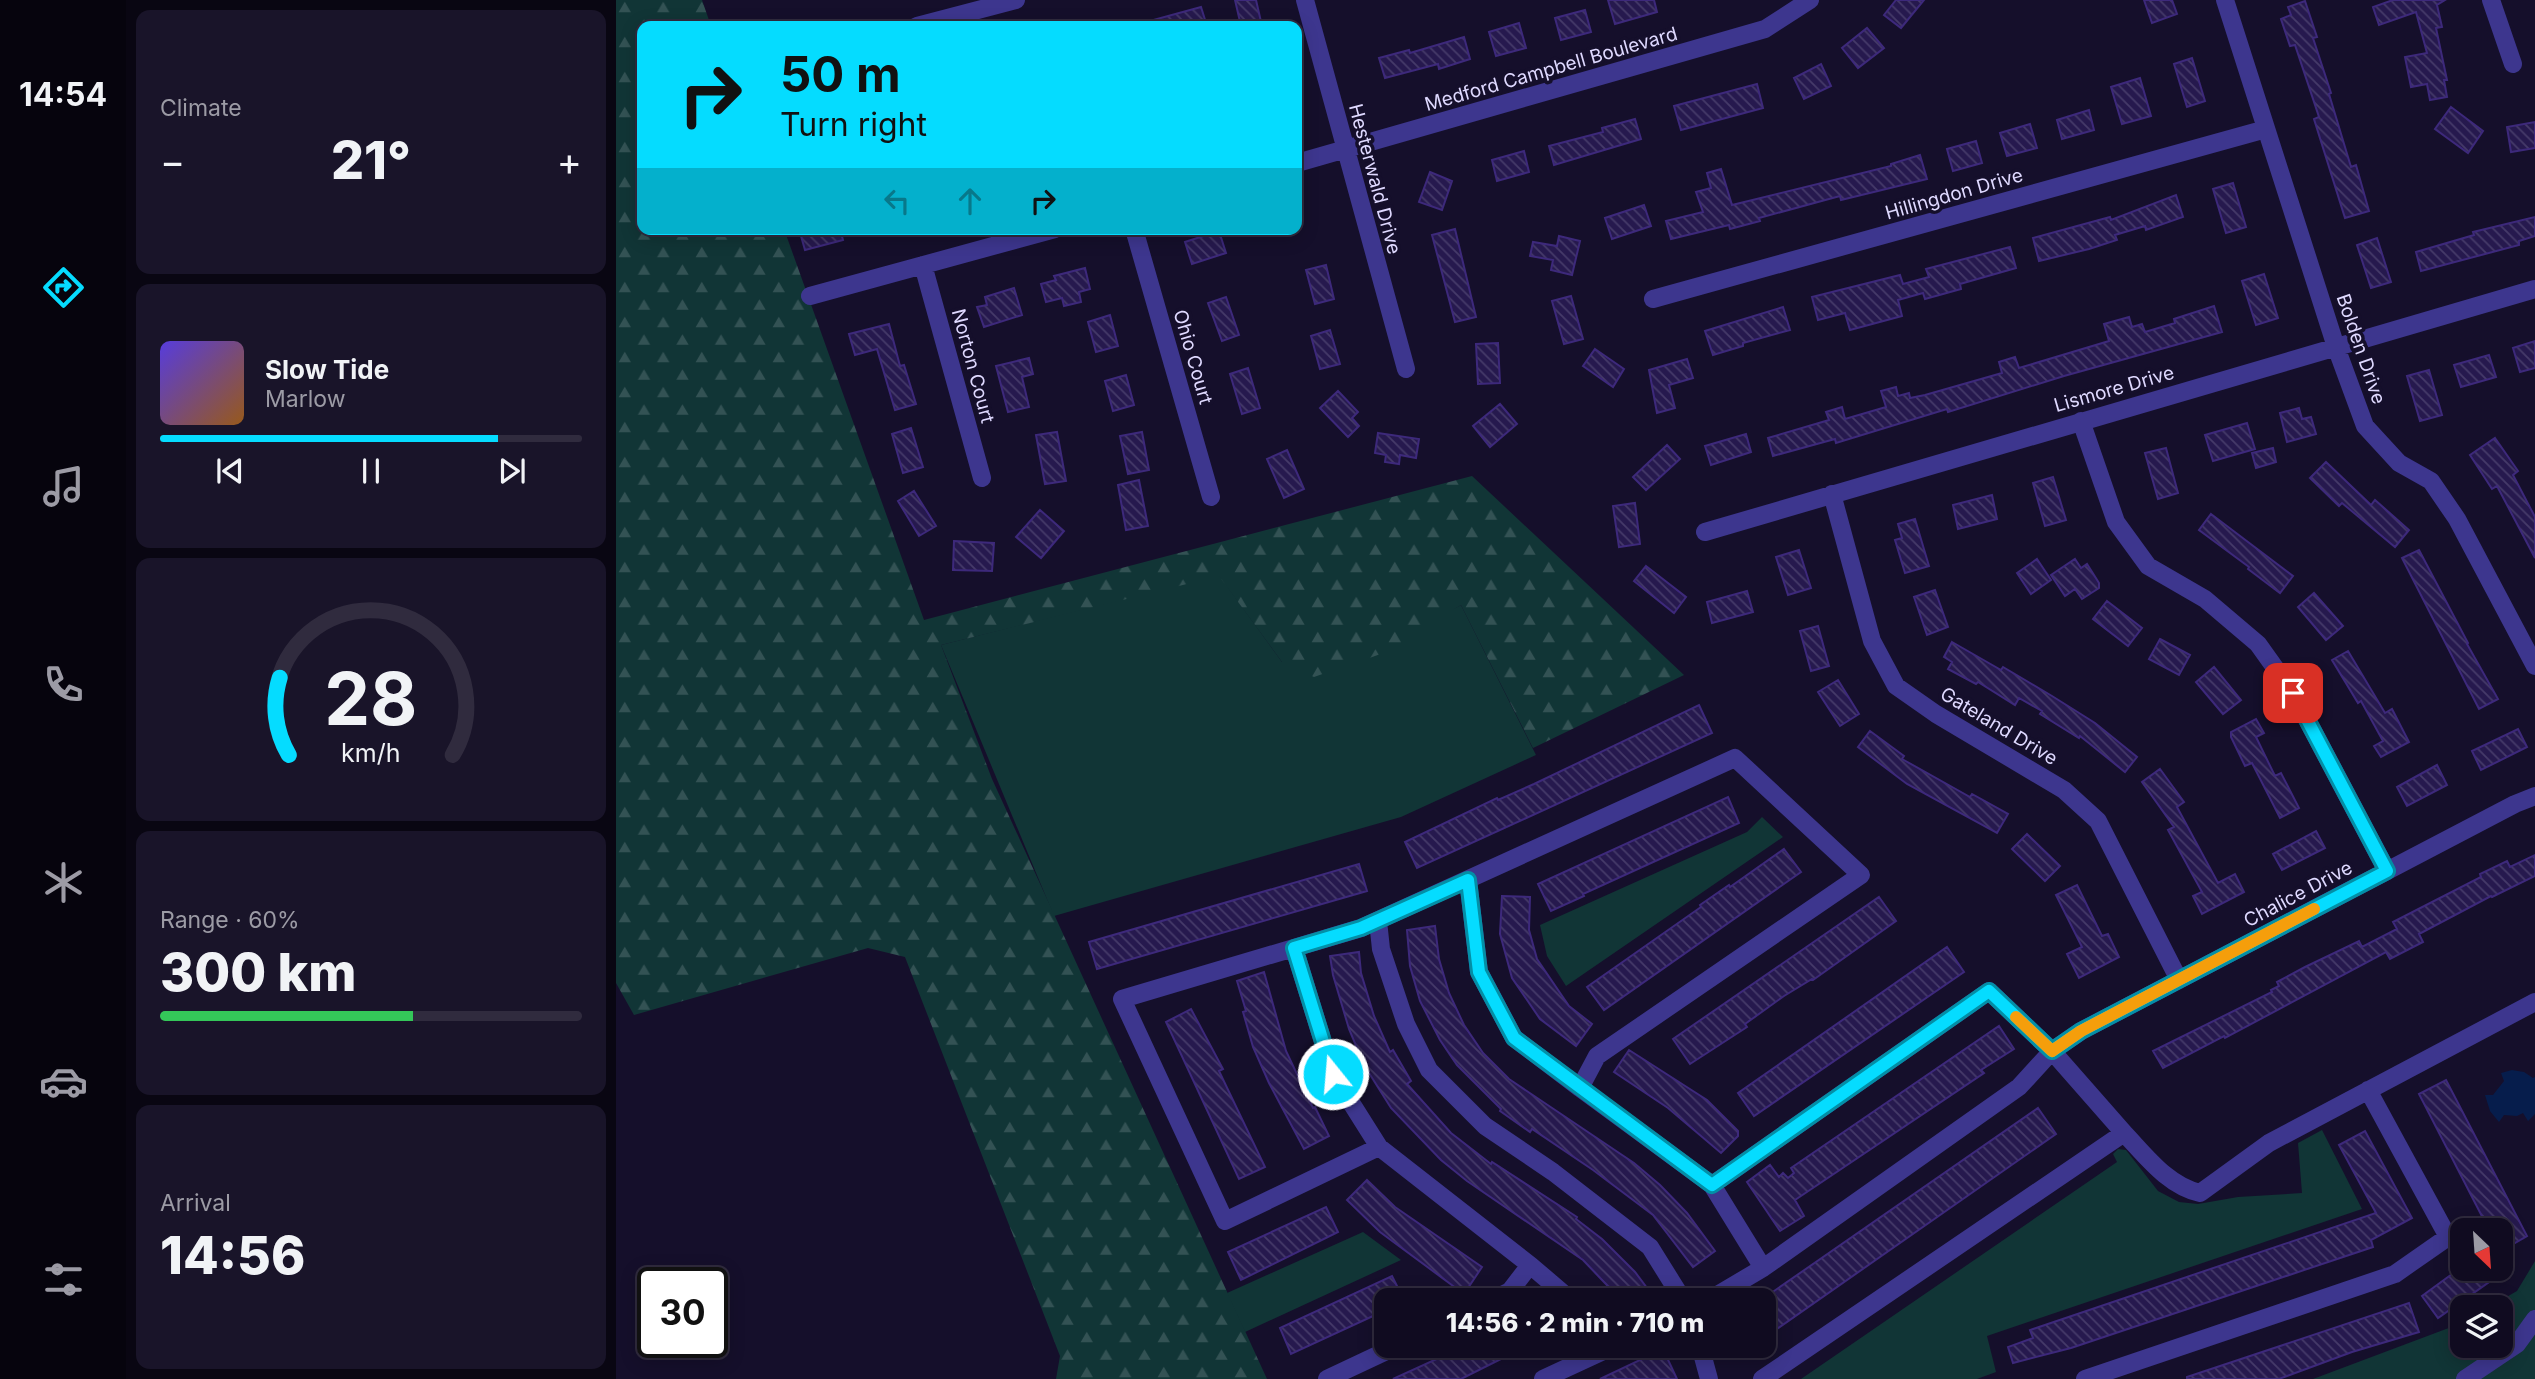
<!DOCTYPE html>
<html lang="en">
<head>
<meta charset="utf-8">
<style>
  body { margin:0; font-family:Inter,sans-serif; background:#191429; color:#f1f3f6; height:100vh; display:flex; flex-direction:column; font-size:26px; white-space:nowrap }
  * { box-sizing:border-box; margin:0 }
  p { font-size:23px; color:#9c9ba5 }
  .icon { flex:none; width:38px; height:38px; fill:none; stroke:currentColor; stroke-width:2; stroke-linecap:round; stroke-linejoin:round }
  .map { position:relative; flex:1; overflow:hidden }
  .sheet { display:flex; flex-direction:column; gap:10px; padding:10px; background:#090612; width:490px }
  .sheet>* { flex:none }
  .hud { position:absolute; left:21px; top:21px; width:665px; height:214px; border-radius:14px; box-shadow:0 4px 18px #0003,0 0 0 2px #302b3e; background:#05dcff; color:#111; overflow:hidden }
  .needle { width:46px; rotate:155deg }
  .fabs { position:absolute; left:1834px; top:1218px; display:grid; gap:14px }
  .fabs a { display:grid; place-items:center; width:63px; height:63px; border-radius:14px; background:#100b20; box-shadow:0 4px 18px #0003,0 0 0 2px #302b3e; font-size:35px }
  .speed { position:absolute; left:21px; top:1267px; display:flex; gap:14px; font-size:35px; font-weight:700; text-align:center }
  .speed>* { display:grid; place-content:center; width:91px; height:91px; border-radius:50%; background:#100b20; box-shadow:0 4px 18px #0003,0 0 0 2px #302b3e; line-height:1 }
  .speed .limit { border:4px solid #111; border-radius:10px; background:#fff; color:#111 }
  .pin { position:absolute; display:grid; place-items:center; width:60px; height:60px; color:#fff; margin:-30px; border-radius:14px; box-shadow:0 4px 10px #0006 }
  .me { position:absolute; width:77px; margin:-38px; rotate:343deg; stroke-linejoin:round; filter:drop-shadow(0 0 5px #0008) }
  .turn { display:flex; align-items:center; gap:24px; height:147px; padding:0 28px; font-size:32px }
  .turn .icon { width:91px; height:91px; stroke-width:2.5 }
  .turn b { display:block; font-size:49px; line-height:60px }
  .lanes { display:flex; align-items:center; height:66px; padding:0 28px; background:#0003; justify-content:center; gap:35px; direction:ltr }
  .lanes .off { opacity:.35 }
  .big { font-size:52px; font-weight:800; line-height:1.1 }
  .sheet .tile { flex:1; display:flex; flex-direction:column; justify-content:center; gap:10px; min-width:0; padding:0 24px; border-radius:14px; background:#191429 }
  .sheet .dial { align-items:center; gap:0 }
  .dial svg { height:182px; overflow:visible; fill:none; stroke:#302b3e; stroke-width:7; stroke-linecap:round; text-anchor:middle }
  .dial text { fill:#f1f3f6; stroke:none }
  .song { display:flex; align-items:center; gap:21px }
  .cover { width:84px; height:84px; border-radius:10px; background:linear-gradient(135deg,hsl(250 70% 55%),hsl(30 70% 35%)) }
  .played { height:7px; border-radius:4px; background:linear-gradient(90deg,#05dcff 80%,#302b3e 80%) }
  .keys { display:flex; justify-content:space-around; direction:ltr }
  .heat { display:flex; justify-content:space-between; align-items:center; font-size:38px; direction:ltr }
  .charge { height:10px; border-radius:5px; background:linear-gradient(90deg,#34c759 60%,#302b3e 0) }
  .trip { position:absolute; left:758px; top:1288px; width:402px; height:70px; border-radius:14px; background:#100b20; box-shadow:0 4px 18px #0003,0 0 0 2px #302b3e; font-weight:800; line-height:70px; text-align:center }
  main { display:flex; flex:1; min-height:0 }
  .menu { display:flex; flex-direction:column; width:126px; justify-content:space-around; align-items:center; background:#06040d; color:#9c9ba5 }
  .menu .icon { width:49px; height:49px }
  .menu .current { color:#05dcff }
  .menu b { font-size:32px; color:#f1f3f6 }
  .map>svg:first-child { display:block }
</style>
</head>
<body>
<main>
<nav class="menu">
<b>14:54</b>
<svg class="icon current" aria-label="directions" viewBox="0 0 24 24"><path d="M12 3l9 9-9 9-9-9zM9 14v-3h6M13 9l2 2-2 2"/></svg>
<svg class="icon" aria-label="music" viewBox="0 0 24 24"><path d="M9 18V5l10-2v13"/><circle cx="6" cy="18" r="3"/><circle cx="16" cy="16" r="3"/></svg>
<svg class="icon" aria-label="phone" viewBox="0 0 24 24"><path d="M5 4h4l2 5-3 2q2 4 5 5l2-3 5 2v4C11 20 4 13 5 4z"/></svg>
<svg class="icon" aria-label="climate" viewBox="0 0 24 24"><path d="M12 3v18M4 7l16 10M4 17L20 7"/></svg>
<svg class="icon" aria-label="car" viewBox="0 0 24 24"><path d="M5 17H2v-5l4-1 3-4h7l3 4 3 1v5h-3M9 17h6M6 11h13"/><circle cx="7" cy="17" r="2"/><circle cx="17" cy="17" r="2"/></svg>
<svg class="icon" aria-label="filters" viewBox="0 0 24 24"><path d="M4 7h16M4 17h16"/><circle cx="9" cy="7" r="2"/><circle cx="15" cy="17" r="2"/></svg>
</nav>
<section class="sheet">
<div class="tile"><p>Climate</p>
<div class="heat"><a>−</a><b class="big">21°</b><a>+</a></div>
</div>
<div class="tile">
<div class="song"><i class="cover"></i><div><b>Slow Tide</b><p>Marlow</p></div></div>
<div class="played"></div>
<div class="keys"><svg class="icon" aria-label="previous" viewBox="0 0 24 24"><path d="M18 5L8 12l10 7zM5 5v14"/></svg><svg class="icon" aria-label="pause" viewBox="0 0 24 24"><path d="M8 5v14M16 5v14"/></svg><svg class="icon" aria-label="next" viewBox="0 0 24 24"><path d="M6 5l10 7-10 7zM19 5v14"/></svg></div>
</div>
<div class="tile dial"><svg viewBox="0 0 100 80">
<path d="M14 69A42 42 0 1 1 86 69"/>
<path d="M14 69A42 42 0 0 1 10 35" stroke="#05dcff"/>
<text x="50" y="56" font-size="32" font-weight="700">28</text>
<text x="50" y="72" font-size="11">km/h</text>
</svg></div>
<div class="tile"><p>Range · 60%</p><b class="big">300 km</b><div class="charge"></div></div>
<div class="tile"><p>Arrival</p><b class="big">14:56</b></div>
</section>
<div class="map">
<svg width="1919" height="1379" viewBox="0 0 1919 1379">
  <defs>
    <pattern id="forest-firs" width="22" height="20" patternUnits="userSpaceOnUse" patternTransform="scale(1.75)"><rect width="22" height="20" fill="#113536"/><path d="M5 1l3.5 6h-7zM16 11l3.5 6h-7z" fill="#335254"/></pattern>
    <pattern id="building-back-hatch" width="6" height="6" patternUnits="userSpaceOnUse" patternTransform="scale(1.75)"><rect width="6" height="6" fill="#26194e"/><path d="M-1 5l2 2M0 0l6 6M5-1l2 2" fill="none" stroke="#453a69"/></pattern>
  </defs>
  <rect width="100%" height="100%" fill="#150f2b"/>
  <path fill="#113536" d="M603 575 666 662 830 613 845 605 920 755 785 817 438 916 325 645Z
    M1146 817 1167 837 950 986 931 956 924 925 1131 832Z
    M1706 1130 1746 1209 1371 1336 1380 1372 1361 1379H1185L1501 1162 1497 1154 1502 1149 1510 1150 1542 1191 1563 1202 1582 1204 1622 1197 1686 1193 1682 1143Z
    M747 1232 785 1260 629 1332 611 1293Z
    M1919 1261V1379H1697L1846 1323V1346H1885V1307H1873L1901 1291Z"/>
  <path fill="url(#forest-firs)" d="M0 0H86L95 26H26V229H168L308 620 856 476 1068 675 917 748 845 605C829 614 816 627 800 637 769 655 732 665 698 677L666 662 603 576 325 645 376 779 651 1379H440L444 1356 289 957 252 948 18 1015 0 983Z"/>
  <path fill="#061d4c" d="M1896 1070 1908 1072 1917 1078 1919 1077V1114L1912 1121 1907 1113 1901 1116 1888 1115 1883 1122 1874 1111 1869 1095H1877L1888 1081 1885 1073Z"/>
  <path fill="url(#building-back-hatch)" stroke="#3d297b" stroke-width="2" d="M619 0H640L646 26H625Z
    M992 0H1038L1041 12 999 24Z
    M1280 0H1308L1285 28 1268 15Z
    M1528 0H1556L1561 14 1536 23Z
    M1777 0H1829L1821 5 1826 27 1820 28 1831 80H1828L1831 97 1814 100 1811 84 1795 87 1789 57 1811 53 1800 12 1763 25 1757 7Z
    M1689 1 1701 37 1697 38 1715 93 1713 94 1735 167 1740 165 1753 211 1729 218 1698 119 1703 117 1679 45 1674 46 1665 19 1675 15 1672 7Z
    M585 7 591 26H530V22Z
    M969 10 975 32 945 40 939 18Z
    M903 23 910 48 880 56 873 32Z
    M1251 28 1268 48 1242 68 1226 48Z
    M848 37 854 59 823 69 822 64 769 78 763 58 793 50 794 53Z
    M1576 58 1589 101 1571 107 1558 64Z
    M1205 64 1215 86 1188 99 1178 78Z
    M1524 78 1535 116 1506 124 1495 87Z
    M1141 84 1147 108 1065 130 1058 106Z
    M1835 107 1867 131 1852 153 1819 129Z
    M1473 110 1478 130 1446 139 1441 120Z
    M1019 119 1025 139 938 165 933 146 987 132 986 128Z
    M1919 122V148L1895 152 1891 127Z
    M1414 124 1421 148 1391 156 1384 133Z
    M1360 141 1366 163 1337 171 1331 149Z
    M908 151 913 172 881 181 876 160Z
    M1304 155 1311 179 1225 200 1224 196 1143 218 1144 221 1114 229 1113 225 1055 239 1050 221 1087 212 1080 192 1095 188 1091 173 1105 169 1116 205 1275 166V164Z
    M814 172 836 181 826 210 803 202Z
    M1617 183 1630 227 1610 233 1597 189Z
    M1560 195 1567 217 1530 230 1529 226 1499 235 1501 240 1473 249 1423 261 1417 238 1494 217 1495 220Z
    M1028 205 1035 226 996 239 989 218Z
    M1919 217V236L1903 241V245L1805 271 1800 252 1858 235 1857 232Z
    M183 229H224L227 240 189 250Z
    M839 229 860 317 839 322 816 235Z
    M603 231 610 253 576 264 569 242Z
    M943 236 964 241 956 275 935 270 937 260 914 256 917 242 941 246Z
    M1761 238 1775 282 1755 288 1741 245Z
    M1394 247 1400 268 1344 284 1345 289 1309 299 1307 293 1282 300 1286 316 1234 330 1229 313 1202 320 1196 297 1284 275 1287 284 1313 277 1310 269Z
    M710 265 718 299 699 304 690 270Z
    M469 268 474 289 463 292 465 302 448 306 446 298 430 302 425 284 440 280 438 276Z
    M1648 274 1662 318 1640 325 1626 281Z
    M398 288 406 315 368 327 361 307 371 305 369 297Z
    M955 296 967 339 948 344 936 301Z
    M610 297 623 335 606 341 592 303Z
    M1598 306 1606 332 1448 376 1332 412 1331 409 1220 443 1219 439 1157 456 1152 438 1213 420 1210 412 1226 407 1229 419 1270 407 1265 391 1280 387 1282 396 1293 393 1294 398 1309 395 1386 373 1383 362 1399 357 1403 368 1493 341 1488 324 1513 317 1516 327 1526 324 1529 332 1559 323 1558 319Z
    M1167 307 1174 330 1127 343V346L1097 355 1089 331Z
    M494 315 502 346 480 352 472 322Z
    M273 324 284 366 288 365 300 404 279 410 261 349 239 355 233 334Z
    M714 330 724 364 704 369 695 336Z
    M1919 341V368L1904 372 1897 348Z
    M882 343 884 383 862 384 860 344Z
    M979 349 1008 369 997 387 967 366Z
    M1873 355 1880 377 1845 387 1838 365Z
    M413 358 417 374 406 377 413 407 392 412 380 366Z
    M1071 359 1077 378 1053 385 1059 408 1041 413 1033 370Z
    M632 368 644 408 626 414 614 374Z
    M1813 370 1826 415 1804 421 1791 376Z
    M510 375 518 405 497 411 489 381Z
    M722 391 742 412 736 418 743 426 732 437 704 408Z
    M884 404 901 424 874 447 857 426Z
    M1683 408 1686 419 1695 417 1700 434 1671 442 1664 413Z
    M1631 423 1639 449 1597 461 1589 435Z
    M295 428 307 467 287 473 276 434Z
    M441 432 450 481 429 484 420 435Z
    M526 432 533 470 512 474 504 436Z
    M762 433 803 439 800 458 784 455 783 464 769 462 770 455 759 453Z
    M1130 434 1135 452 1095 465 1089 446Z
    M1879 438 1902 471 1897 475 1919 517V558L1881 486 1876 489 1854 455Z
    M1051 445 1064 459 1030 490 1017 477Z
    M1550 448 1562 493 1542 499 1529 453Z
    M1657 448 1660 462 1640 468 1636 453Z
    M671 450 688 489 668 498 651 459Z
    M1710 462 1755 505 1759 500 1793 530 1779 547 1726 503 1723 506 1694 478Z
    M1437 477 1450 520 1429 526 1417 483Z
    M523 480 532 526 510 530 502 485Z
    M298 491 320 526 303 536 282 501Z
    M1376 495 1381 519 1342 529 1337 505Z
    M1019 503 1024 544 1003 547 997 506Z
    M424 510 448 531 425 558 400 537Z
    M1595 514 1677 576 1664 593 1632 569 1633 567 1583 530Z
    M1299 519 1313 566 1289 573 1279 540 1286 538 1282 524Z
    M338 541 378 543 376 571 337 570Z
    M1183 550 1195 588 1172 595 1160 557Z
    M1803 550 1852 643 1851 644 1882 699 1863 709 1786 558Z
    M1421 559 1435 580 1415 594 1401 573Z
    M1459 559 1465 568 1471 564 1483 583V588L1466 599 1459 589 1449 596 1435 575Z
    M1030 566 1070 597 1058 613 1018 581Z
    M1319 590 1332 627 1311 635 1298 597Z
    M1131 591 1137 612 1096 623 1091 602Z
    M1698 593 1727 626 1710 640 1682 607Z
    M1491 601 1526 628 1512 646 1477 619Z
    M1202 626 1213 666 1195 671 1184 631Z
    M1544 639 1574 655 1563 675 1533 659Z
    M1336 642 1385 670 1387 667 1436 696 1479 723 1521 757 1509 772 1464 736 1463 738 1424 714 1426 711 1403 698 1399 705 1362 682 1360 684 1332 669 1336 662 1328 657Z
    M1732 651 1769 713 1776 709 1793 742 1765 757 1758 746 1767 741 1745 701 1742 703 1716 660Z
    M1598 667 1625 700 1607 714 1580 682Z
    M1222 680 1243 714 1224 726 1202 692Z
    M1083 705 1096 733 801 868 789 842 881 798 882 800 918 784Z
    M1640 719 1648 733 1640 737 1659 776 1665 773 1683 808 1664 818 1636 763 1629 766 1615 737V732Z
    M1902 729 1911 747 1865 770 1856 751Z
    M1254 731 1288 756 1286 759 1354 797 1356 794 1392 814 1381 833 1291 784 1242 747Z
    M1821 765 1831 785 1791 806 1781 787Z
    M1544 769 1568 802 1561 807 1602 883 1619 874 1628 892 1586 914 1577 896 1586 892 1552 830 1558 827 1526 782Z
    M1112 797 1123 823 967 894 968 896 935 911 922 884Z
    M1700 831 1709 848 1666 870 1657 854Z
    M1411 834 1444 866 1429 881 1396 849Z
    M1168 849 1185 872 988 1010 971 987 1085 907 1084 905 1113 885 1114 887Z
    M1919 855V876L1876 897 1875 896 1803 934 1807 942 1774 959 1770 952 1609 1038 1608 1036 1547 1068 1537 1051 1656 992 1655 990 1663 986 1661 982 1689 967 1743 941 1746 947 1781 929 1777 922 1865 877 1864 874 1891 861 1894 867Z
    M743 864 751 891 481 969 473 942Z
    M1461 885 1486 936 1492 934 1503 957 1463 978 1451 954 1466 947 1440 895Z
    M886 896 914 897 913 930 921 959 953 1006 976 1024 960 1046 924 1019 896 978 884 934Z
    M1263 897 1280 921 1197 980 1196 979 1168 996 1129 1024 1131 1027 1074 1064 1057 1039Z
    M819 926 823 959 833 993 848 1025 867 1053 893 1079 1018 1163 1044 1185 1071 1213 1099 1251 1077 1267 1037 1215 977 1170 916 1129 914 1132 884 1111 885 1109 841 1065 824 1040 804 1001 794 966 791 930Z
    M1331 947 1348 972 1138 1116 1122 1093Z
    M743 952 745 973 758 1016 774 1052 777 1050 795 1081 791 1084 835 1133 875 1164 876 1162 961 1217 960 1219 986 1239 1019 1272 1040 1300H1005L967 1260 851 1181 825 1160 775 1108 748 1065 733 1029 717 975 714 956Z
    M648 972 670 1051 697 1108 699 1107 713 1136 688 1149 653 1083 637 1047 627 1012 630 1011 621 981Z
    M575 1009 607 1069 603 1071 649 1167 623 1179 550 1022Z
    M1383 1026 1398 1049 1365 1070 1368 1073 1179 1200 1188 1216 1164 1231 1131 1182 1154 1165 1163 1177 1167 1173 1172 1178 1178 1173 1175 1168Z
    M1013 1050 1091 1100 1122 1131V1136L1105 1153 1052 1108 998 1072Z
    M1830 1080 1911 1236 1885 1251V1230H1873L1803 1094Z
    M1422 1108 1440 1134 1148 1338V1298Z
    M1749 1131 1796 1218 1755 1240 1757 1247 1455 1348 1397 1363 1392 1347 1417 1338 1414 1330 1760 1213 1723 1145Z
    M751 1180 779 1207 866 1267 848 1294 764 1232 731 1200Z
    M710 1207 722 1232 625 1280 612 1252Z
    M1843 1269H1867L1876 1280 1822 1318 1806 1296Z
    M776 1276 788 1300H770V1310L675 1354 664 1328Z
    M1793 1303 1803 1332 1736 1352 1663 1379H1571V1377Z
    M849 1346H884L889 1357 845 1379H777Z
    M1047 1349 1061 1379H984Z"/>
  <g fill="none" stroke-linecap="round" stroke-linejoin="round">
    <path stroke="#3d368e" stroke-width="18" d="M689 0 790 369
      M1609 0 1720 347 1749 426 1783 463 1815 481 1841 519 1919 666
      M1875 0 1897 64
      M301 26 400 0
      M681 163 1149 29 1194 0
      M518 229 595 497
      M307 265 366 478
      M194 296 439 229
      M1037 299 1650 129
      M1465 421 1500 522 1532 566 1589 599 1642 644 1677 693 1771 871
      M1216 494 1256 641 1280 686 1320 714 1448 790 1482 821 1563 980
      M1089 532 1919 289
      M852 880 863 972 898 1038 964 1088
      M762 921 765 949 790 1024 813 1070 869 1126 937 1172 1034 1247 1067 1300
      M678 948 717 1074 763 1147
      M1508 1133C1530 1156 1552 1186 1584 1193L1653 1143 1919 1002
      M1096 1185 1373 991 1436 1051 1508 1133 1146 1379
      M914 1265 955 1300
      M876 1300 894 1291 914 1265 763 1147 609 1221 506 999 745 928 1119 758 1245 875 981 1056 964 1088 1096 1185 1147 1268 1403 1087 1436 1051 1465 1031 1899 804 1919 796
      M1093 1300 1147 1268
      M1084 1346 1093 1379
      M711 1379 781 1346
      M927 1379 998 1346
      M1469 1379 1779 1274 1832 1237 1752 1090
      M1849 1379 1901 1344 1919 1319"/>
  </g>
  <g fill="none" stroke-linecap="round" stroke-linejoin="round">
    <g stroke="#038fa6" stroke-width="18">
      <path id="route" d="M717 1074 678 948 745 928 852 880 863 972 898 1038 1096 1185 1373 991 1436 1051 1465 1031 1771 871 1677 693"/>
    </g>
    <use href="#route" stroke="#05dcff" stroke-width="12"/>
    <path stroke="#f59e0b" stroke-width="12" d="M1400 1017 1436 1051 1465 1031 1698 909"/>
  </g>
  <g text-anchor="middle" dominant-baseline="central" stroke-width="7" stroke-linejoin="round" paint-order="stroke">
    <g font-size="19" fill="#dfd9ff" stroke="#150f2b">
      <text transform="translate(935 69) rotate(-16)">Medford Campbell Boulevard</text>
      <text transform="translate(759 179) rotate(75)">Hesterwald Drive</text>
      <text transform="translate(1338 194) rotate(-16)">Hillingdon Drive</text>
      <text transform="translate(1745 349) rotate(71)">Bolden Drive</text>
      <text transform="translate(577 357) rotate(74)">Ohio Court</text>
      <text transform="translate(357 366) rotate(75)">Norton Court</text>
      <text transform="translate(1498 389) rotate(-16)">Lismore Drive</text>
      <text transform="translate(1383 726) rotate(31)">Gateland Drive</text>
      <text transform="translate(1682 894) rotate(-28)">Chalice Drive</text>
    </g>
  </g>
</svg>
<div class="fabs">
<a><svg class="needle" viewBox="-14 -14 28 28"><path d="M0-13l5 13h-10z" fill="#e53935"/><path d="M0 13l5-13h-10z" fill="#9c9ba5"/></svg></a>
<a><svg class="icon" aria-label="layers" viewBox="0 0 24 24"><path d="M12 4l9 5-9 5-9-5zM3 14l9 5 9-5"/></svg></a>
</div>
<div class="speed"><div class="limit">30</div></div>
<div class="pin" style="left:1677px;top:693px;background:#d93025"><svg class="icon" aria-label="arrive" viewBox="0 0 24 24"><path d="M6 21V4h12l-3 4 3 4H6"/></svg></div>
<svg class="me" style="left:717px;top:1074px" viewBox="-20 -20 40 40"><circle r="17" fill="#05dcff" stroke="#fff" stroke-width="3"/><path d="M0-11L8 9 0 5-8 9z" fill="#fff"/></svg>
<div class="trip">14:56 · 2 min · 710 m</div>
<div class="hud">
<div class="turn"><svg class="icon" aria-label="right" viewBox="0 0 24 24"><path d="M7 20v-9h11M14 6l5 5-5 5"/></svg><div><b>50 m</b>Turn right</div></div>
<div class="lanes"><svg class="icon off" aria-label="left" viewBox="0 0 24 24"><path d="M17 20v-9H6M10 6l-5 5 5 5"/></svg><svg class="icon off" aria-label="ahead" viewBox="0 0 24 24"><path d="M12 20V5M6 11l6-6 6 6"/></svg><svg class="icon" aria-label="right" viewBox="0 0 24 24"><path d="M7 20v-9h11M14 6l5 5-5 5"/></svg></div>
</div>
</div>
</main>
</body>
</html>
